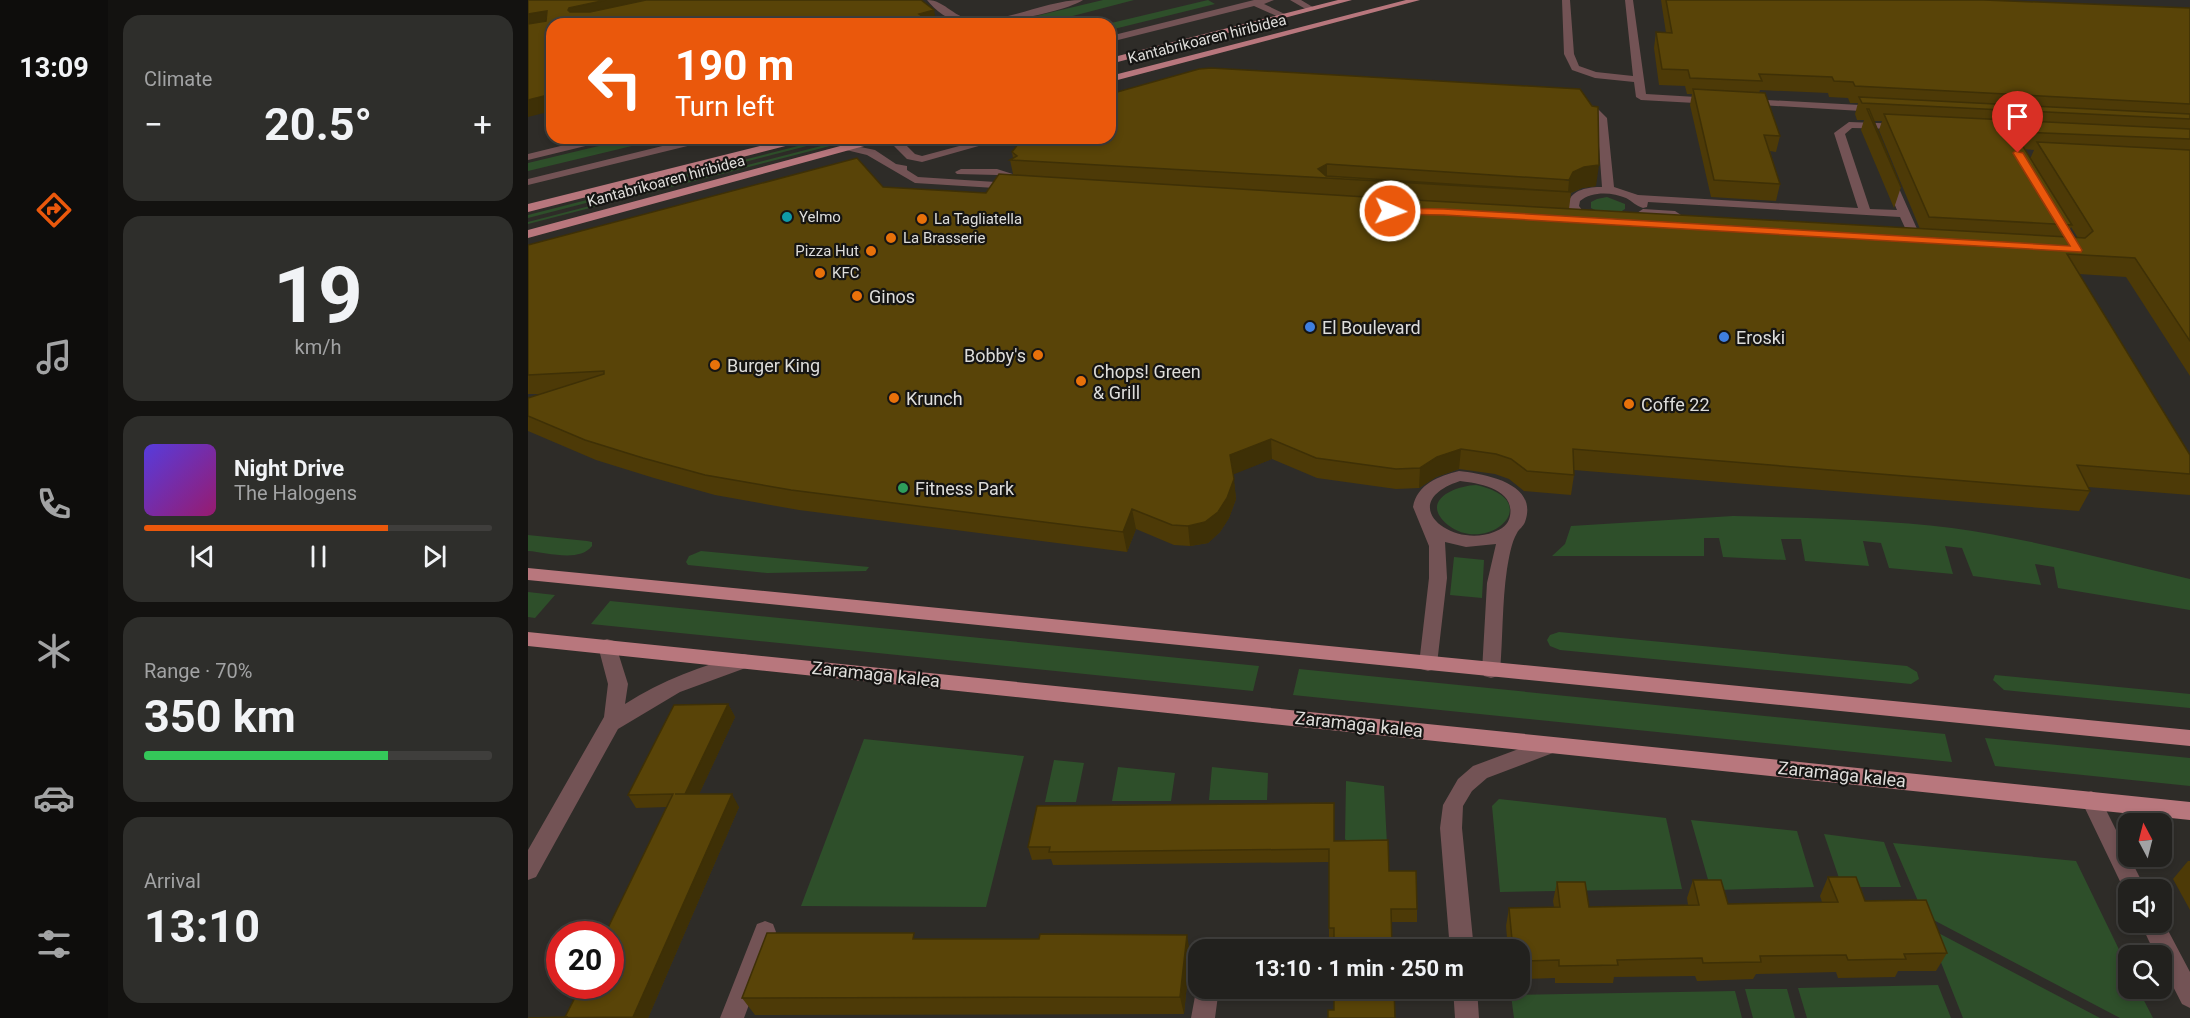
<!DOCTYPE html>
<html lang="en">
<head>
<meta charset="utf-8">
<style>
  body { margin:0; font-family:Roboto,sans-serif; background:#2e2e2b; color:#f1f3f6; height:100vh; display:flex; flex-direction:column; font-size:22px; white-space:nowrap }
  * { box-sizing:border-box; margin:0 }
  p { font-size:20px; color:#a2a3a4 }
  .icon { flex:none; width:33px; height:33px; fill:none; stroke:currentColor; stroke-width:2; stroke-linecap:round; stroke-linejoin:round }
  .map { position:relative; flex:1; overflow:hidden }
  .sheet { display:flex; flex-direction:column; gap:15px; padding:15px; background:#131210; width:420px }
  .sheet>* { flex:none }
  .top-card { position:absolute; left:18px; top:18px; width:570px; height:126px; border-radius:18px; box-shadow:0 3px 9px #0003,0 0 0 2px #3f3e3c; background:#ea580c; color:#fff; overflow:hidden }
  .needle { width:39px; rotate:353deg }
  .buttons { position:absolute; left:1590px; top:813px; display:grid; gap:12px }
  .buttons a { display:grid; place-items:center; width:54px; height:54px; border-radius:12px; background:#22211e; box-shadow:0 3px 9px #0003,0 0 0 2px #3f3e3c; font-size:30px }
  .speed { position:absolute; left:18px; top:921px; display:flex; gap:12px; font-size:30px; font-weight:700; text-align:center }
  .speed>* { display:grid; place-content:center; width:78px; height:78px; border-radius:50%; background:#22211e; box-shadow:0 3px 9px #0003,0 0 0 2px #3f3e3c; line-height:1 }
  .speed .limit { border:9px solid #d22; background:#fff; color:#111 }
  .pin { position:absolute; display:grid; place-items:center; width:51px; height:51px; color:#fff; margin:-62px -26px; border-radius:50% 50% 50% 0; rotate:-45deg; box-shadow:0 0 6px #0007 }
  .pin .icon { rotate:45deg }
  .me { position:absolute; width:66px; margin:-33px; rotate:92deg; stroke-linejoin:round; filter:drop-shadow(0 0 4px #0008) }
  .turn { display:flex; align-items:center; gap:21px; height:126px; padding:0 30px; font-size:27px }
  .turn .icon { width:78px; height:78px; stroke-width:2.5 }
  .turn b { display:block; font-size:42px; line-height:51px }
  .big { font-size:45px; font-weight:700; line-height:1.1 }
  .sheet .card { flex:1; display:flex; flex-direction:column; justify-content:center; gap:9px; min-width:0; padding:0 21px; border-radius:18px; background:#2e2e2b }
  .sheet .dial { align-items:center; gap:0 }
  .dial b { font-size:78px; line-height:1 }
  .song { display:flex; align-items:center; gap:18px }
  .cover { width:72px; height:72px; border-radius:9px; background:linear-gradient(135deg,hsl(250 70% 55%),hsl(320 70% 35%)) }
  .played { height:6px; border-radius:3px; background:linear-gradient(90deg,#ea580c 70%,#3f3e3c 70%) }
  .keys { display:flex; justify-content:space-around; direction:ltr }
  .heat { display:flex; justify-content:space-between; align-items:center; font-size:33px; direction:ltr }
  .charge { height:9px; border-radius:4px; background:linear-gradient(90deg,#34c759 70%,#3f3e3c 0) }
  .trip { position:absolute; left:660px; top:939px; width:342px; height:60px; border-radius:18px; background:#22211e; box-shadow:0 3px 9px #0003,0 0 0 2px #3f3e3c; font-weight:700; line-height:60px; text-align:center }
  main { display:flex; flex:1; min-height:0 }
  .menu { display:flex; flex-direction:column; width:108px; justify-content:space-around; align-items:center; background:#0e0d0c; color:#a2a3a4 }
  .menu .icon { width:42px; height:42px }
  .menu .selected { color:#ea580c }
  .menu b { font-size:27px; color:#f1f3f6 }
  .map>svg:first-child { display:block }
</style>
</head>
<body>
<main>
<nav class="menu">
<b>13:09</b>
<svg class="icon selected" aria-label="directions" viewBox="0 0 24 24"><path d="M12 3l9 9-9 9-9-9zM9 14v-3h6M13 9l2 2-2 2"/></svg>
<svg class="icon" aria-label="music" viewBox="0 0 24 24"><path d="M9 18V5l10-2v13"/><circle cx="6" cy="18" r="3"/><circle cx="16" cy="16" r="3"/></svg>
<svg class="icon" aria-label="phone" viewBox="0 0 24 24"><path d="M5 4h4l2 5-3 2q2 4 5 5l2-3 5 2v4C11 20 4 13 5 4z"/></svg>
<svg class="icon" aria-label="climate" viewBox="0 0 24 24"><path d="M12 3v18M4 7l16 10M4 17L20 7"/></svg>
<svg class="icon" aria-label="car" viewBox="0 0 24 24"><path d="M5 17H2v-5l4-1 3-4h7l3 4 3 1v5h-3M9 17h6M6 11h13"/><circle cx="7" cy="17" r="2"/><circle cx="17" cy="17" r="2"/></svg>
<svg class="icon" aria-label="filters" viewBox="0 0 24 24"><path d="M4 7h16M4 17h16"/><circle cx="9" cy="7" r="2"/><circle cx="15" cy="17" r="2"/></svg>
</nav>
<section class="sheet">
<div class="card"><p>Climate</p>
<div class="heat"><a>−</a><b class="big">20.5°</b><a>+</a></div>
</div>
<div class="card dial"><b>19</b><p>km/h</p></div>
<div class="card">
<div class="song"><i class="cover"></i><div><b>Night Drive</b><p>The Halogens</p></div></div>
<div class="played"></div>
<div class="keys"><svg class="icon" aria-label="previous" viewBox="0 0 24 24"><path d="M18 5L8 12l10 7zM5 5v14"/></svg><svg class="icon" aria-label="pause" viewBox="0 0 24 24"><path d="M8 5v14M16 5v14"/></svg><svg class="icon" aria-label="next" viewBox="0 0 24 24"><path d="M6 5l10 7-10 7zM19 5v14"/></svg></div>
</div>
<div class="card"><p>Range · 70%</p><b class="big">350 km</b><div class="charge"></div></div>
<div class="card"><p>Arrival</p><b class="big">13:10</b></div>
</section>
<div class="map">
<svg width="1662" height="1018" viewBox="0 0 1662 1018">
  <rect width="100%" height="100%" fill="#2e2c28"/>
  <path fill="#2e4f2a" d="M575 0H606L514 24H474Z
    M680 0 687 4 582 30V24H579Z
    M104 138H137L0 171V163Z
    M301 138H310L0 218V215Z
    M324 138H333L0 224V222Z
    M1079 197 1097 204V209C1088 216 1073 214 1063 208V202L1069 199Z
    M948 485C1021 501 959 556 920 525 891 501 926 486 948 485Z
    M1205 516C1278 518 1351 519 1424 528 1504 539 1584 561 1662 579V610L1530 588 1526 567 1507 564 1513 585 1445 576 1434 548 1417 546 1425 574 1361 568 1353 543 1335 541 1341 566 1277 561 1273 539H1253L1258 560 1195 557 1191 538H1176V556H1024L1037 544 1043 526Z
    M0 535 59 541 64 542V546C51 563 18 552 0 551Z
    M173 551 341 567 338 571 239 573 160 565 158 562 161 556Z
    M926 557 956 560 954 598 922 595Z
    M0 592 27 595 7 618 0 617Z
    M82 601 731 666 725 691 63 624Z
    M1031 632 1379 666 1389 672 1391 679 1383 684 1032 650 1022 646 1019 640 1022 635Z
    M771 669 1417 734 1424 762 765 695Z
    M1467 675 1662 694V708L1476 690 1465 680Z
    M1457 738 1662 758V786L1467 766Z
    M336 739 496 756 458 907 273 906Z
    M526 760 556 763 548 802H517Z
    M590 767 647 773 643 801H584Z
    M684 767 740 773 739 800H681Z
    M818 781 856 786 859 845H823L817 839Z
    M971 799 1138 818 1154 889 972 892 964 806Z
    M1163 820 1269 831 1286 887 1190 890 1181 883Z
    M1296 834 1356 842 1373 887H1322L1312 881Z
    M1365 843 1548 861 1600 968V988L1610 989 1625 1018H1592L1396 915Z
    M1399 927 1572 1018H1435Z
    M1410 985 1423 1018H1279L1270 988Z
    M1217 989H1259L1267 1018H1225Z
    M1207 991 1214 1018H986L983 995Z"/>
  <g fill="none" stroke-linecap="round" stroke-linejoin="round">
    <path fill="#735355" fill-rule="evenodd" d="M399 0C418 0 426 20 449 20 486 20 519 0 555 0 538 12 455 28 433 23 420 20 407 10 399 0Z
      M726 0H746L736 4 761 16 753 18 726 6 582 42V36Z
      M762 0H773L788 9 781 11Z
      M1034 0H1042L1046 54 1051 66 1068 72 1105 76 1097 0H1105L1118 94 1185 98 1190 101 1185 104 1113 100 1108 97 1106 82 1067 78 1044 70 1036 54Z
      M1220 99 1350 106 1355 109 1350 112 1216 104V100Z
      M1050 101 1068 107 1079 118 1086 187 1110 195 1330 208 1306 133 1321 122 1377 124V128L1373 129 1324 128 1317 134 1342 209 1369 210 1355 177 1357 175H1365L1394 240 1392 243H1384L1372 217 1120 202 1119 207 1115 208C1108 206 1104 201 1098 198 1084 192 1064 191 1052 201L1051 206 1058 215 1052 219 1048 218 1043 211 1015 207 1013 204 1019 200 1040 204C1043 189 1061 187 1074 187L1069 119 1060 111 1046 106V102Z
      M65 138H83L82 140 0 160V154Z
      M167 138H185L184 140 0 185V179Z
      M368 138H378V145L387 154 394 156 461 138H479L394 162 379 159 366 146Z
      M318 144 347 150 368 164 379 166V170L390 177 483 183 489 186 483 189 387 183 339 155 314 149 312 147Z
      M433 169H469L491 176 485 179 469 175 429 174 427 172Z
      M1115 209 1147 211 1153 215 1147 219 1111 216 1109 213Z
      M931 471C957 474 1011 483 997 522 995 527 991 529 989 533 983 543 981 558 979 569 974 603 975 637 972 671L970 676 963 678 956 676 954 671 959 583 968 544 938 547 917 542 919 578 909 664 907 669 900 671 893 669 891 664 901 578V546L885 507C889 484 911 476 931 471ZM932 481C951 483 987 489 982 516 980 525 974 529 966 532 923 549 866 503 932 481Z"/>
    <path fill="#735355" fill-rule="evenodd" d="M1023 737 1030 739 1033 745 1030 751 959 778 944 791 935 806 934 828 946 950H922L912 828 915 805 930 779 945 766Z
      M1563 791 1570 794 1618 890H1600V898L1553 800 1556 794Z
      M1634 919 1662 972V1008L1654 1004 1634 965V956H1628L1612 922H1634Z
      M237 921 245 924 248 932 216 1018H192L229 924Z
      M670 980V988H691L687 1018H663Z
      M925 988H949L951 1018H927Z"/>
    <path fill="#735355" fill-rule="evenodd" d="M79 639 86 641 88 646 100 684 97 704C134 680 174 666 216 654L223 656 225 661 223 666 152 692 90 729 8 877 0 880V850L76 717 80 684 70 646 72 641Z"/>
    <path fill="#b8777d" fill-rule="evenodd" d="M810 0H824L582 64V58Z
      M878 0H892L582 82V76Z
      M264 138H282L281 140 0 212V204Z
      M342 138H359L358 140 0 238V230Z
      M0 568 1662 730V746L0 580Z
      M0 632 1662 802V820L0 646Z"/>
  </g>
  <path fill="#4d3a07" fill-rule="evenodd" d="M1133 0H1456L1662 8V376L1598 277 1551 274 1662 455V495L1560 487 1562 491 1551 511 1046 470V475L1043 495 996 491 981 479 967 474 931 469 908 477 891 488 868 489 789 478 744 459 705 474 708 499 701 518 692 532 680 543 662 546 646 545 608 529 599 552 271 510 187 495 126 478 68 460 0 431V398L13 394H0V245L355 187 458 193 485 174 482 160 485 158 484 152 489 145 488 138H582V94L1068 186 1054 188 1043 193 1041 209 1392 229 1351 130 1354 121H1346L1373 187 1366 208 1333 130 1336 120H1329L1327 114 1330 103H1322L1320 98 1301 97 1300 93 1232 90 1231 93 1252 136 1248 152 1242 151 1252 184 1248 201 1183 197 1162 105 1164 94H1159L1157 86 1131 85 1126 48 1128 32 1138 33ZM1496 149 1506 150 1502 159ZM1543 227 1550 238 1539 237Z
    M200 704 207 717 171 794 211 807 120 1018H0L37 1017 139 807 108 808 100 795Z
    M807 841 861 871 889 909V922H863L806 940H801V862L525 865 523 859 504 860 500 847Z
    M1660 861H1662V910L1645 879Z
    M1300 877 1419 953 1408 971H1370L1367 977 1310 978 1308 972 1228 974 1225 979 1169 981 1167 976 1086 977 1085 983H1027V978L992 979V950H980L978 926 981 908 1026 907 1025 901 1029 882 1061 907 1160 905 1159 898 1165 880 1200 904 1294 902 1292 896Z
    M389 939 662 953 656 1014 227 1015 214 998Z"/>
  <path fill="#3e3006" d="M78 0H150L48 22 40 10 41 8Z
    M406 10 409 24H393L391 14Z
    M19 11 25 24 0 30V14Z
    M24 94V111L0 117V100Z
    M799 164V178L790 169Z
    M1071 165 1068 186 1054 188 1042 193V192H1040L1041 180 1045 172 1056 167Z
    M743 439 744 459 704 475 702 455Z
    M933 449 931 469 908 477 891 488 892 468 909 457Z
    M706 479 708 499 701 518 692 532 680 543 662 546 660 526Z
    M604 509 608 529 599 552 595 532Z
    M200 704 207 717 165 807 157 794Z
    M204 794 211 807 120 1018H106L105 1017Z
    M659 935 662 953 656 1014 652 997Z"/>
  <path fill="#594408" stroke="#3e3006" stroke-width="1.5" d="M0 0H78L41 8 40 10 42 12H62L118 0H393L406 10 391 14 403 23 400 24H24V94L0 100V24L18 21 19 11 0 14Z
    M1138 0H1456L1662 8V104L1327 86 1325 82 1306 81 1304 77 1231 74 1234 81 1162 78 1160 70 1134 69 1128 32 1144 33Z
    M683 68 1052 89 1064 106 1070 107 1071 165 1056 167 1045 172 1041 180 799 164 790 169 798 176 1043 192 482 160 489 156 484 152 491 143 489 138H582V94L671 69Z
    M1165 89 1237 93 1252 136 1236 135 1252 184 1186 180Z
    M1331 97 1662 114V119L1334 103Z
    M1339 109H1341L1373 187Z
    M1356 114 1662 129V139L1493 132 1489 137 1544 225 1401 217Z
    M1509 142 1662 150V341L1607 258 1539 254 1662 455V474L1549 465 1562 491 1045 449 1046 475 999 471 983 459 968 454 933 449 909 457 892 468 868 469 788 458 743 439 702 455 706 479 699 498 690 512 677 522 660 526 644 525 604 509 595 532 263 490 177 475 115 458 57 440 0 416V398L76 374V371L0 375V245L329 158 355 187 458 193 471 174 886 200 1557 238 1565 231Z
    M200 704 157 794H147H204L105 1017 0 1018 40 1017H37L53 986H82V934H77L145 794 100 795 146 705Z
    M806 803V841L860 840 861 871H888L889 909H863L864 950H806V928H801V849L521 852 522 847H500L509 806Z
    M1300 877H1328L1337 901 1398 900 1419 953 1376 954 1378 959 1320 960 1318 955 1232 956 1233 962 1175 963 1174 958 1089 960 1090 965 1031 966V960L992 961V950H985L981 908 1032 907 1029 882H1057L1061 907 1171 905 1165 880H1193L1200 904 1310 902Z
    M239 933H386L385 939H511L512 934 659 935 652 997 214 998Z
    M806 988H866L867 1018H800V1010H806Z"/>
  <path fill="#ea580c" stroke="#983908" stroke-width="1.5" d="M1487 151 1495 153 1554 250 1553 252 916 215 862 214 857 211 862 208 916 209 1542 246 1485 153Z"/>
  <circle fill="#0f9aa8" stroke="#161513" stroke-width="2" cx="259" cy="217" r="6"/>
  <g fill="#e8710a" stroke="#161513" stroke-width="2">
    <circle cx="394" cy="219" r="6"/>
    <circle cx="363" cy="238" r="6"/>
    <circle cx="343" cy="251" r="6"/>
    <circle cx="292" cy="273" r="6"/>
    <circle cx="329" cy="296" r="6"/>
    <circle cx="510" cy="355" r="6"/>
    <circle cx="187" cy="365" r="6"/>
    <circle cx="553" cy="381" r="6"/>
    <circle cx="366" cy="398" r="6"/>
    <circle cx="1101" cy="404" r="6"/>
  </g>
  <g fill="#3f7fe0" stroke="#161513" stroke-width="2">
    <circle cx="782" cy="327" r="6"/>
    <circle cx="1196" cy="337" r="6"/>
  </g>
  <circle fill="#2e9e5b" stroke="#161513" stroke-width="2" cx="375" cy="488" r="6"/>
  <g text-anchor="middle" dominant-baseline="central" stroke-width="4.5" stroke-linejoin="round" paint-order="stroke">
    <g font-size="15" fill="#deddda" stroke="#161513">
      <text transform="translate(679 39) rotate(-14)">Kantabrikoaren hiribidea</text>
      <text transform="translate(138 181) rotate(-15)">Kantabrikoaren hiribidea</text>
    </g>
    <g font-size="15" fill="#deddda" stroke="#161513" text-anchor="start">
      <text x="271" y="217">Yelmo</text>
      <text x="406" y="219">La Tagliatella</text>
      <text x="375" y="238">La Brasserie</text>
      <text x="331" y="251" text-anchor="end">Pizza Hut</text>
      <text x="304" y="273">KFC</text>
    </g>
    <g font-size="18" fill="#deddda" stroke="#161513" text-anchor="start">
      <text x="341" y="296">Ginos</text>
      <text x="794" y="327">El Boulevard</text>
      <text x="1208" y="337">Eroski</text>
      <text x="498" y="355" text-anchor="end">Bobby's</text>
      <text x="199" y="365">Burger King</text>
      <text x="565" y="371">Chops! Green<tspan x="565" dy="21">&amp; Grill</tspan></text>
      <text x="378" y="398">Krunch</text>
      <text x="1113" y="404">Coffe 22</text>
      <text x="387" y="488">Fitness Park</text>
    </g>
    <g font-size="18" fill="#deddda" stroke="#161513">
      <text transform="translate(348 674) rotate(6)">Zaramaga kalea</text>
      <text transform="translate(831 724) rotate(6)">Zaramaga kalea</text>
      <text transform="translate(1314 774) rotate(6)">Zaramaga kalea</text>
    </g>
  </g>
</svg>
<div class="buttons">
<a><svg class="needle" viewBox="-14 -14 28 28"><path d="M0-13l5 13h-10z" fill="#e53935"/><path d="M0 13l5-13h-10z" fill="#a2a3a4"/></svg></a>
<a><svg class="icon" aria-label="sound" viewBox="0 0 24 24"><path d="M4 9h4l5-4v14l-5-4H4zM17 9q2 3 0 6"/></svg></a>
<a><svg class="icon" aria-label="search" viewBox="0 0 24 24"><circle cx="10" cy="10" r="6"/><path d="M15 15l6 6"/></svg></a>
</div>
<div class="speed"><div class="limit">20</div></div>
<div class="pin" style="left:1490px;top:153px;background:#d93025"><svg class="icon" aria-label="arrive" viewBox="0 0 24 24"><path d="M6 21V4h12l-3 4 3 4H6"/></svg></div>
<svg class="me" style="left:862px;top:211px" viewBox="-20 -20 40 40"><circle r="17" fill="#ea580c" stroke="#fff" stroke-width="3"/><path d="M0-11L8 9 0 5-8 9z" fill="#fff"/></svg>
<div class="trip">13:10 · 1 min · 250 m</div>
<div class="top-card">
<div class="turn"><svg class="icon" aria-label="left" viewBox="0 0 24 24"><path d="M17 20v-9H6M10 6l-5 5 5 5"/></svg><div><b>190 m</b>Turn left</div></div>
</div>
</div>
</main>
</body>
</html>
